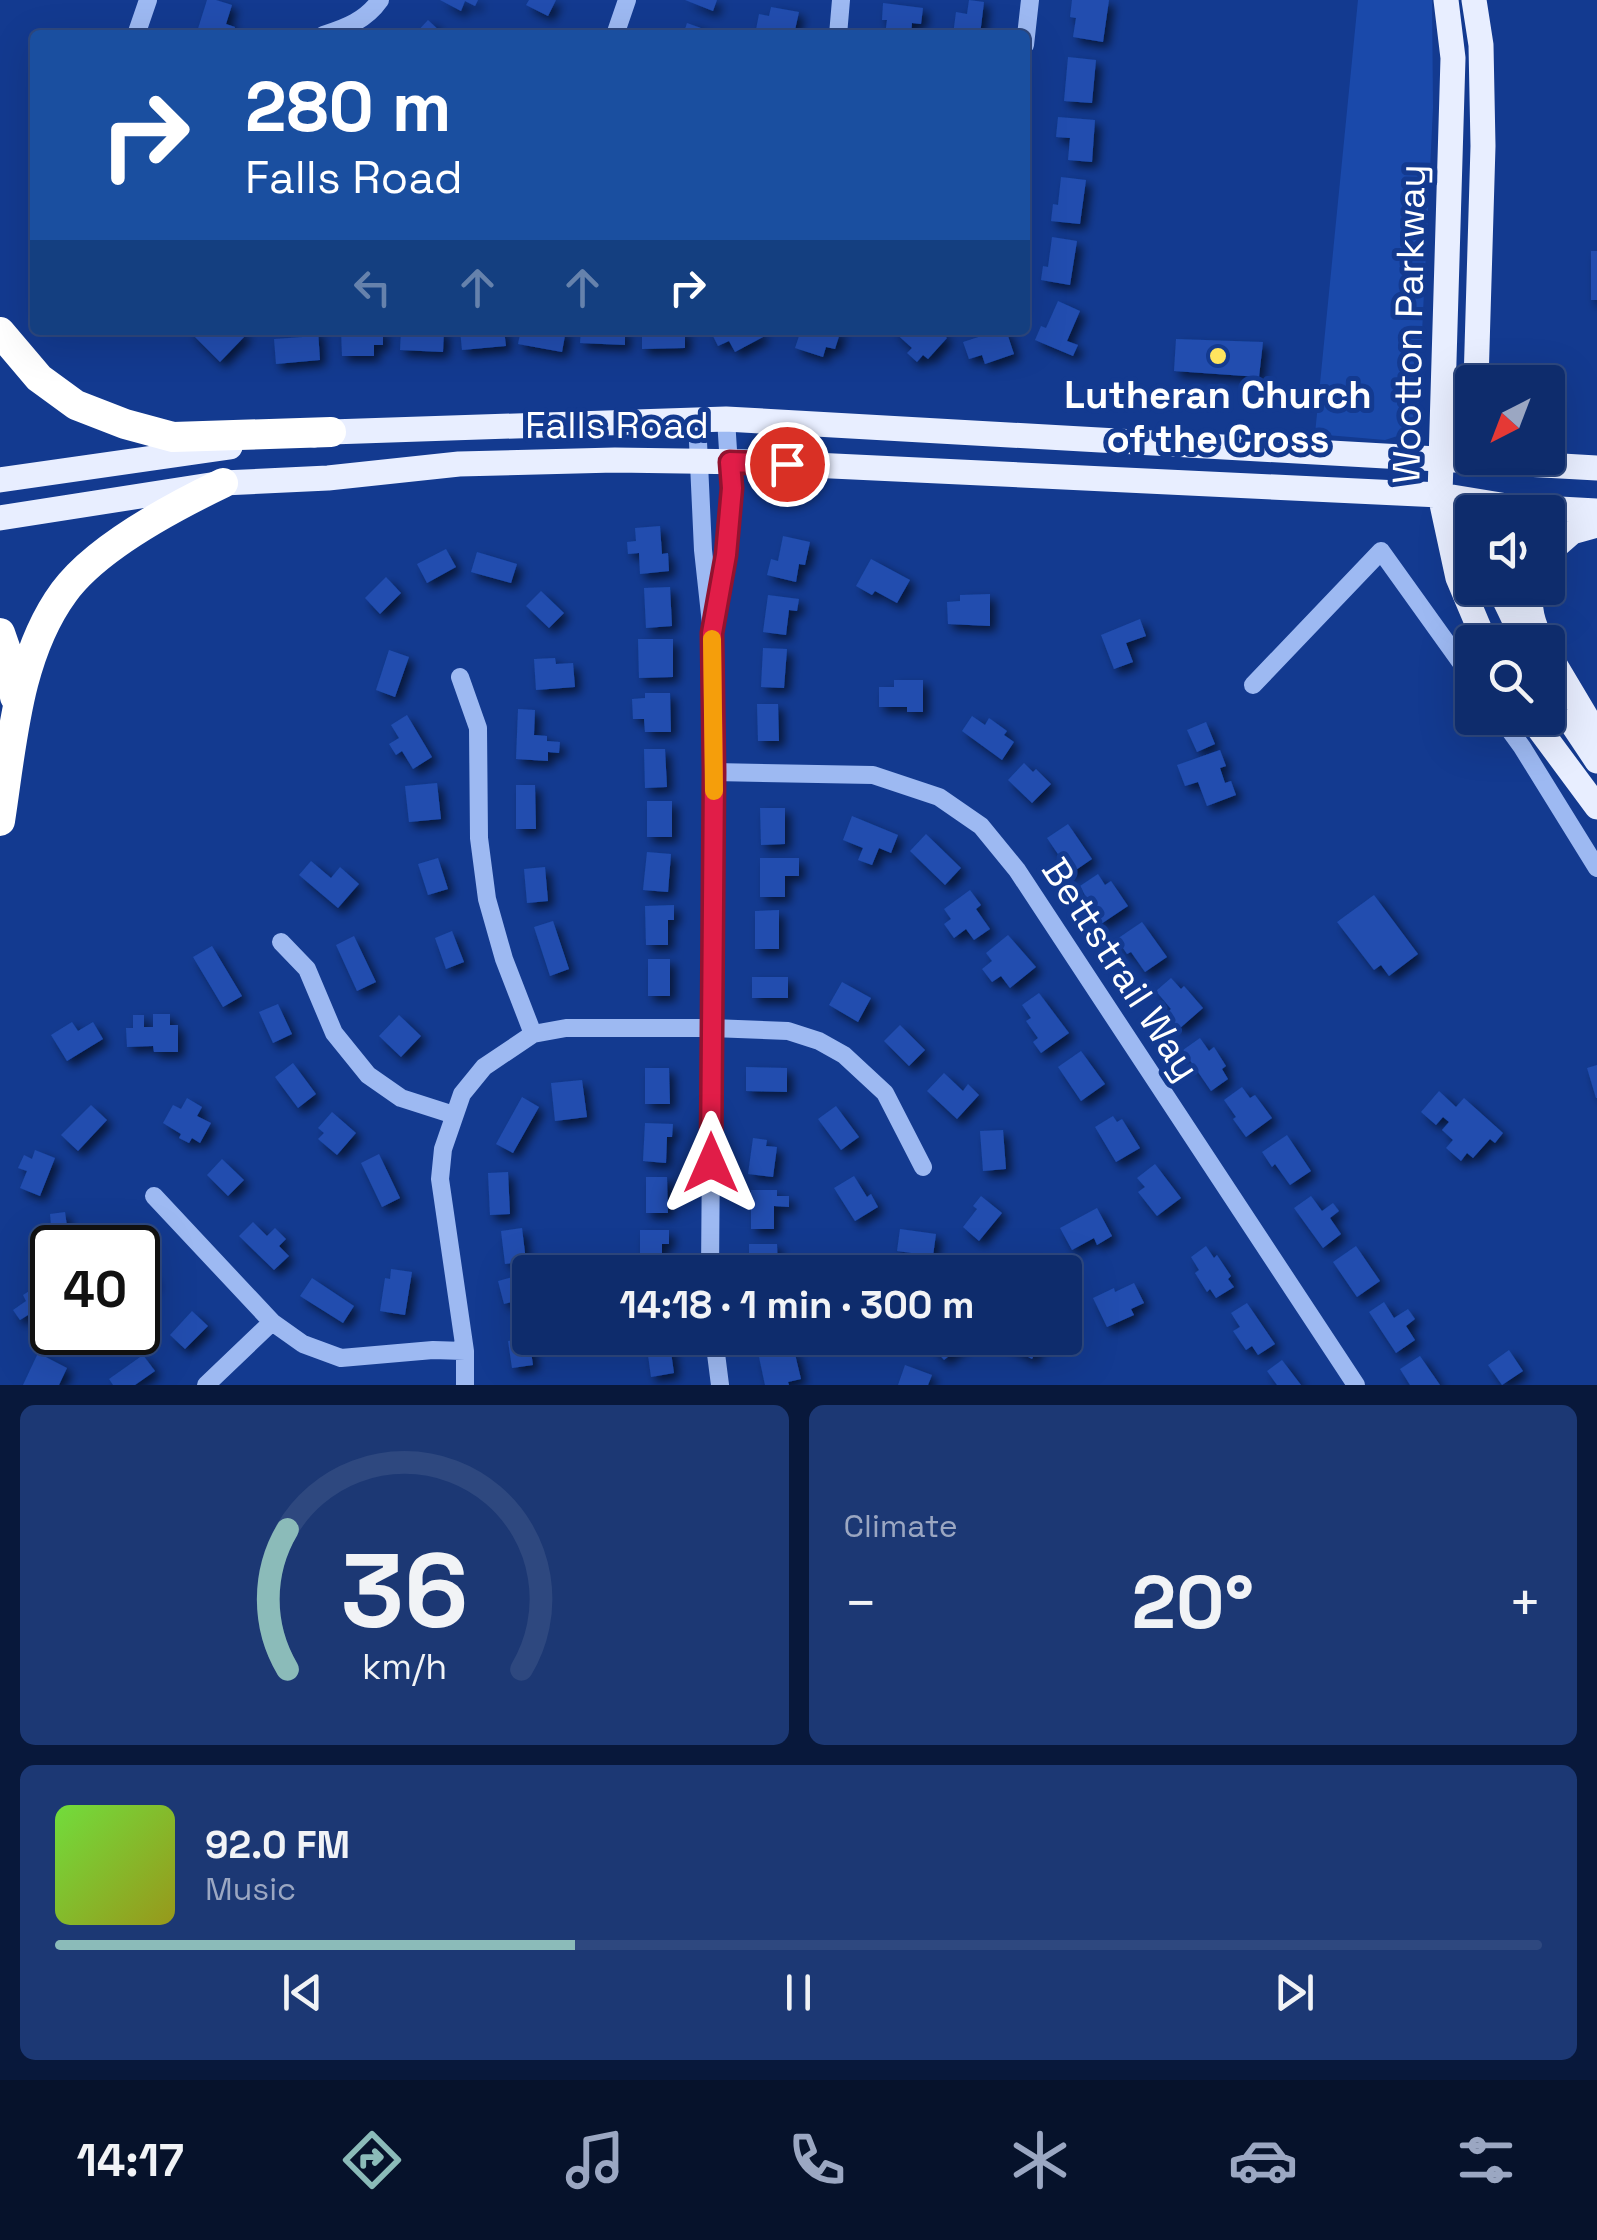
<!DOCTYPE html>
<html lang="en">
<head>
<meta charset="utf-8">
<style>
  body { margin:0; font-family:"Space Grotesk",sans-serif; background:#1c3874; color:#f1f3f6; height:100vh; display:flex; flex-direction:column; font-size:38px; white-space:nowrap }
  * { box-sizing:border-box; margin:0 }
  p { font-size:32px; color:#9ba7c2 }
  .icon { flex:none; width:55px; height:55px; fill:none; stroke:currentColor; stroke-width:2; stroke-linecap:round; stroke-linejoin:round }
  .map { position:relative; height:1385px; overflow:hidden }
  .drawer { display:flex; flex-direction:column; gap:20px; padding:20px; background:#08183b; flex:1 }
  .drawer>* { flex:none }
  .hud { position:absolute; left:30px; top:30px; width:1000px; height:305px; border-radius:10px; box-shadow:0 10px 40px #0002,0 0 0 2px #2e487f; background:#1a4fa0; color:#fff; overflow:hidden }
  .needle { width:65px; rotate:222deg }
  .tools { position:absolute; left:1455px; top:365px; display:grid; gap:20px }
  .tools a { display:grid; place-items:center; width:110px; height:110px; border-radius:10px; background:#0e2c6c; box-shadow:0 10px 40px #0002,0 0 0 2px #2e487f; font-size:50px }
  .speed { position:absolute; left:30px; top:1225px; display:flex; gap:20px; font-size:50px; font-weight:700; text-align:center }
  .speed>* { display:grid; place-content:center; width:130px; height:130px; border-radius:50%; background:#0e2c6c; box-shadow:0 10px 40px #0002,0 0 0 2px #2e487f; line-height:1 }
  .speed .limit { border:5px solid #111; border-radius:15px; background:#fff; color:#111 }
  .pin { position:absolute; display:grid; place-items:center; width:85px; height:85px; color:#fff; margin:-42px; border:5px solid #fff; border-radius:50%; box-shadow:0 2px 10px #0007 }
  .me { position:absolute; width:110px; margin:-55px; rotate:0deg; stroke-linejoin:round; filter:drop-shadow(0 0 8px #0008) }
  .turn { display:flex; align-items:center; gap:35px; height:210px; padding:0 50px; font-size:45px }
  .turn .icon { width:130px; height:130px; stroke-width:2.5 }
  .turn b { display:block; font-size:70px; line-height:85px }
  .lanes { display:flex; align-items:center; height:95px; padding:0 50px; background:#0003; justify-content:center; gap:50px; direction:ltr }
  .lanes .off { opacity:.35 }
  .big { font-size:75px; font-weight:700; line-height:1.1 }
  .drawer .card { flex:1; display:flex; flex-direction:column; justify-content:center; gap:15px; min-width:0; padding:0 35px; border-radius:15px; background:#1c3874 }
  .drawer .dial { align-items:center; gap:0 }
  .dial svg { height:260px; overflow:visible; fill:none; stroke:#2e487f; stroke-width:7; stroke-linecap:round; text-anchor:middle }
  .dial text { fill:#f1f3f6; stroke:none }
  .song { display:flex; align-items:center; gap:30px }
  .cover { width:120px; height:120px; border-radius:15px; background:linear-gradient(135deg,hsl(100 70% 55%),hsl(60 70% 35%)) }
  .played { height:10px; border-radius:5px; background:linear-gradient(90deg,#8bbbb9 35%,#2e487f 35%) }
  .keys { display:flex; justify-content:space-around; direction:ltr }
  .heat { display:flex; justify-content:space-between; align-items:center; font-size:55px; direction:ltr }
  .drawer .tiles { flex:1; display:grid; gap:20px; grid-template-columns:1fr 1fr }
  .card:last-child { grid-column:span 2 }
  .trip { position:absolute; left:512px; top:1255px; width:570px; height:100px; border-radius:10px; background:#0e2c6c; box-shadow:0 10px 40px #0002,0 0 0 2px #2e487f; font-weight:700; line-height:100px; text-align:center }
  .tabs { display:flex; height:160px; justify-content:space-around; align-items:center; background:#06122b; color:#9ba7c2 }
  .tabs .icon { width:70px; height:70px }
  .tabs .current { color:#8bbbb9 }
  .tabs b { font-size:45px; color:#f1f3f6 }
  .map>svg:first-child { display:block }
</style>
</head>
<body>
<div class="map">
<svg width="1597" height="1385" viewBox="0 0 1597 1385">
  <defs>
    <filter id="shadow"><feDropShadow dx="5.5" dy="5.5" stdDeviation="5" flood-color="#0009"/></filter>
  </defs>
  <rect width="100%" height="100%" fill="#133a90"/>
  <path fill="#1a49aa" d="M1358 0H1432L1433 108 1418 415 1407 433 1385 440 1315 434Z"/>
  <path fill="#204eaf" filter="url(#shadow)" d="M207 0H216L232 5 226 24 235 27 233 35H196Z
    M440 0H478L475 6 465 1 461 11Z
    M529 0H556L548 16 526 5Z
    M685 0H717L713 11Z
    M969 0 984 2 980 35H953L956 12 967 14Z
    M1072 0H1109L1103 42 1073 37 1076 18 1070 17Z
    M883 3 923 8 921 24 912 23 911 35H885L887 20H882Z
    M771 7 799 12 795 30 785 28 784 35H755L759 14 769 16Z
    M428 20 444 35H414Z
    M687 23 712 32 711 35H683Z
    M1068 57 1096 60 1092 103 1064 101Z
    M1058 117 1095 120 1092 162 1068 160 1070 138 1056 137Z
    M1061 177 1086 180 1080 224 1051 221 1053 204 1058 205Z
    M1052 237 1077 241 1070 285 1041 280 1043 266 1048 267Z
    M1591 251H1597V300H1591Z
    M1058 301 1080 311 1067 341 1078 345 1073 356 1035 340 1041 326 1046 328Z
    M188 330H241L246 335 220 362Z
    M318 330 320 360 276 364 274 339 303 337V331Z
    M341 330H383V345H374V356H342Z
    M401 330H444L443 352 400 350Z
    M460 330H504L506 346 462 350Z
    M521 330H566L562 352 518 344Z
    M581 330H625V345L580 343Z
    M642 330H685V348L642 349Z
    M710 330H760L763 337 735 352 729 341 718 346Z
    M801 330 814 334 815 330H841L835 349 826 347 823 357 795 348Z
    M892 330H938L947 338 928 359 923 355 917 362 907 353 912 348Z
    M1000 330H1006L1014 354 985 364 982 355 969 359 963 342Z
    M1176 339 1263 342 1259 377 1174 371Z
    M660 526 662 554 668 553 669 571 640 574 639 553 628 554 627 542 636 541 635 528Z
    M783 536 810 542 805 565 799 564 796 582 767 575 771 559 778 561Z
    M446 549 456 567 427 583 417 564Z
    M477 552 517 564 511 583 471 572Z
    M871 559 910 580 897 603 875 591 872 595 856 586Z
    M386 577 401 593 380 614 365 598Z
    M670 587 672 626 646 628 644 588Z
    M541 591 564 613 549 628 526 606Z
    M990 594V626L948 624 947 602 960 601V595Z
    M768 595 799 599 797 611 789 610 786 635 763 632Z
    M1140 619 1146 636 1126 643 1133 662 1114 669 1101 635Z
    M638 639H673V677L639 678Z
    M763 648 787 649 784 688 761 687Z
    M389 650 409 657 395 697 376 690Z
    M555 658 556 664 573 663 575 687 536 690 534 659Z
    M894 680H923V712H907V707H879V687H894Z
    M645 693H670L671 732H645L644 719H633L632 699 645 698Z
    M757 704H778L779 741H758Z
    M518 709 535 710 534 735 547 736V741L560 742 559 753 548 752V761L516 759Z
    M407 715 432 757 413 769 402 751 396 755 389 744 399 738 391 725Z
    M972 716 985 725 989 718 1007 731 1004 735 1014 742 1002 760 962 731Z
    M1206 722 1215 744 1197 752 1187 730Z
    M644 749H665L667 787 645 788Z
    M1220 750 1226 766 1220 768 1225 783 1231 781 1236 795 1207 806 1198 782 1185 786 1177 765Z
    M1024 763 1033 772 1036 769 1051 784 1032 803 1008 780Z
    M437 783 441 819 409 822 405 786Z
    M516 785H535L536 829H516Z
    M647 801H672V837H647Z
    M760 808H785V844L761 845Z
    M852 816 898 835 891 853 879 848 872 865 858 860 863 848 843 840Z
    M1068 824 1092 859 1067 876 1058 862 1062 860 1047 838Z
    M926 834 961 868 945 885 910 851Z
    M647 852 671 854 668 892 643 890Z
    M438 858 448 889 428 895 418 864Z
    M760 858H799V876H785V897H760Z
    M311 861 331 878 340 867 359 884 338 908 299 875Z
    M545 867 548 901 527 903 524 869Z
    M1098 874 1105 885 1111 881 1128 906 1101 924 1080 886Z
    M970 890 981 905 976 909 990 929 974 940 966 929 954 938 944 924 951 919 944 909Z
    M1374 895 1418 954 1389 976 1381 965 1374 970 1337 922Z
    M674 905V920H668V945H646L645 906Z
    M779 910V949H755V911Z
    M553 921 569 969 550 976 534 927Z
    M1142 922 1167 957 1145 972 1131 952 1127 954 1117 939Z
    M452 931 464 962 446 969 435 938Z
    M1008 935 1036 967 1010 988 1001 976 992 982 982 969 992 961 986 953Z
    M354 936 376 982 357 991 336 945Z
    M212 946 242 996 223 1007 193 957Z
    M648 959H670V996H648Z
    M752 977H788V998H752Z
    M1171 978 1181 989 1184 986 1203 1008 1179 1029 1166 1014 1171 1009 1156 991Z
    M842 982 871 998 858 1022 829 1005Z
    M1039 993 1069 1033 1041 1053 1033 1042 1038 1038 1026 1021 1031 1018 1022 1005Z
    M278 1004 292 1034 273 1043 259 1012Z
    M153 1014H170V1025H178V1052H154L153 1046 127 1047 126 1028H133V1015H144V1027H153Z
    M399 1015 421 1036 401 1057 379 1036Z
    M72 1022 78 1031 93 1022 103 1039 67 1061 51 1035Z
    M900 1025 925 1050 909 1066 884 1041Z
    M1200 1038 1209 1051 1214 1047 1226 1066 1222 1069 1228 1079 1211 1091 1183 1050Z
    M1081 1051 1105 1084 1081 1101 1058 1067Z
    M293 1063 316 1094 298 1108 275 1077Z
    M1597 1065V1098H1596L1587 1068Z
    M746 1067 787 1068V1092L746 1091Z
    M645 1068H669L670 1104H645Z
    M944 1073 963 1091 968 1084 979 1095 957 1119 927 1091Z
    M582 1080 587 1117 555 1121 551 1083Z
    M1242 1087 1250 1098 1255 1095 1272 1118 1246 1137 1233 1119 1236 1117 1224 1100Z
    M1439 1091 1456 1107 1464 1098 1503 1133 1495 1143 1490 1139 1473 1158 1467 1153 1461 1161 1446 1148 1453 1140 1442 1130 1449 1122 1443 1117 1436 1125 1421 1112Z
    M522 1097 539 1107 513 1153 496 1144Z
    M187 1098 202 1107 197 1116 211 1123 200 1143 192 1138 189 1143 179 1138 181 1134 163 1123 173 1105 181 1109Z
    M91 1105 107 1120 78 1151 61 1135Z
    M836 1106 859 1137 841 1150 818 1119Z
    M332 1112 356 1133 337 1155 318 1139 324 1133 318 1128Z
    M1113 1116 1117 1122 1122 1119 1140 1148 1116 1162 1095 1127Z
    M645 1123 673 1124 672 1137H667L666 1163 643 1161Z
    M1003 1130 1006 1169 983 1171 980 1131Z
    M1287 1135 1311 1171 1290 1185 1275 1164 1272 1167 1262 1152Z
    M753 1138 767 1140 766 1146 777 1147 773 1177 748 1174Z
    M35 1150 55 1158 40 1196 20 1188 27 1171 18 1168 24 1155 32 1159Z
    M379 1154 400 1198 382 1207 361 1163Z
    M222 1159 244 1180 228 1196 207 1175Z
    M1155 1164 1181 1198 1157 1216 1138 1192 1145 1187 1137 1178Z
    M508 1172 510 1214 490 1215 488 1173Z
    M854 1176 867 1197 871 1194 878 1207 855 1221 834 1188Z
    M646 1177H667L668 1213H646Z
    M751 1190H777V1196H789V1207L774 1206V1229H751Z
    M981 1196 1002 1213 979 1241 963 1227 977 1209 973 1206Z
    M1311 1196 1322 1211 1333 1203 1339 1211 1330 1218 1341 1234 1323 1248 1294 1208Z
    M1097 1208 1112 1236 1097 1245 1094 1238 1072 1250 1060 1228Z
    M65 1212 70 1248H52V1256L32 1259 29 1240 39 1239 37 1227 51 1225 50 1214Z
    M253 1222 267 1236 275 1228 286 1239 279 1246 289 1256 274 1270 239 1236Z
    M522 1228 526 1261 505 1264 501 1231Z
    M900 1229 936 1234 933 1256 897 1251Z
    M640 1230H669V1244H662V1269H640Z
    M749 1244H777L778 1272H755L754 1260H749Z
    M1206 1246 1214 1258 1217 1255 1231 1276 1228 1279 1234 1287 1216 1298 1210 1289 1207 1292 1195 1273 1199 1270 1191 1257Z
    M1356 1246 1380 1281 1357 1297 1333 1262Z
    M138 1266 155 1281 142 1296 138 1292Z
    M391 1269 412 1272 405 1315 380 1311 385 1278 390 1279Z
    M524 1274 530 1297V1307L517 1311 515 1301 504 1304 498 1281Z
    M312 1278 354 1306 343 1323 300 1296Z
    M1134 1283 1144 1303 1131 1309 1134 1315 1107 1327 1093 1298 1114 1288 1115 1292Z
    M37 1286 51 1307 52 1306V1324L39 1332 28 1315 20 1320 13 1310 26 1301 23 1295Z
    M1384 1302 1394 1318 1408 1309 1415 1319 1406 1326 1415 1340 1396 1353 1369 1312Z
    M1247 1303 1275 1344 1258 1355 1252 1346 1246 1350 1233 1331 1240 1327 1231 1313Z
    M192 1311 208 1326 185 1349 170 1335Z
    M529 1338 533 1365 512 1368 508 1341Z
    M933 1338H971L944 1360 928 1341Z
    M1001 1338H1038L1042 1340 1032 1359 999 1341Z
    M670 1345 674 1373 651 1377 647 1348Z
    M794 1350 801 1379 788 1382 789 1385H765L759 1357Z
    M1509 1350 1523 1371 1502 1385 1488 1365Z
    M38 1353 67 1368 59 1385H23Z
    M143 1355 155 1371 135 1385H113L109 1379Z
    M1420 1356 1440 1385H1410L1400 1369Z
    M1282 1360 1301 1385H1277L1267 1371Z
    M905 1365 932 1375 928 1385H898Z"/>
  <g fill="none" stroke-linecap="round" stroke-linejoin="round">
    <path stroke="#9db9f2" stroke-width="18" d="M136 35 148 0
      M323 35C346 28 366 20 380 0
      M615 35 627 0
      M838 35 841 0
      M1025 45 1030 0
      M697 420 703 550 712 633 714 772 710 1272
      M716 612 725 555 731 497 726 419
      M460 677 478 728 479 838 487 899 504 959 533 1034
      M1253 685 1381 551 1472 678
      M1501 718 1522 747 1597 868
      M714 772 873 775 939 797 981 826 1017 870 1356 1385
      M281 942 307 969 334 1033 368 1075 401 1098 454 1115
      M154 1196 272 1322 303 1344 341 1358 433 1350 465 1351
      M714 1338 720 1385
      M206 1385 272 1322
      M465 1385V1351L440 1179 443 1149 462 1094 484 1067 533 1034 566 1028H712L788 1031 819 1041 844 1055 885 1093 923 1167"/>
    <path stroke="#e8eeff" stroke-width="25" d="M1446 0 1453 58 1440 495 1458 578 1485 642
      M1474 0 1481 45 1483 146 1476 382
      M314 435 331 432 726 419 1597 468
      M0 480 230 447
      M0 518 223 483 328 478 459 464 615 460 749 462 1440 495 1507 506 1597 511
      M1548 553 1572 532 1597 525
      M1499 588 1525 642
      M1531 588C1528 608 1533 624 1542 642
      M1548 653 1597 735
      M1531 718 1597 807
      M1571 722 1597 761"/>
    <path stroke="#fff" stroke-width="30" d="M0 332 39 378 76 405 125 424 173 437 331 432
      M0 633 9 659 15 697
      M0 821C12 744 17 656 64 592 97 547 173 507 223 483"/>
  </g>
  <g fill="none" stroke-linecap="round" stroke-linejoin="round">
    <g stroke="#92132f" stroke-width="25">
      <path id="route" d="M711 1163 714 772 712 633 726 555 732 488 730 462 787 464"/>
    </g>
    <use href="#route" stroke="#e11d48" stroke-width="18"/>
    <path stroke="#f59e0b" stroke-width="18" d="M712 639 714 791"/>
  </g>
  <circle fill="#ffe55e" stroke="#133a90" stroke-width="4" cx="1218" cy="356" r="10"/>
  <g text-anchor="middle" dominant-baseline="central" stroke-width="10" stroke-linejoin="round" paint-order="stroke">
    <g font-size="38" fill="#fff" stroke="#133a90">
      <text transform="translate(1409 324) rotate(-89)">Wootton Parkway</text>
      <text x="617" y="425">Falls Road</text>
      <text transform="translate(1121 969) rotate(57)">Bettstrail Way</text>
    </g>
    <g font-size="38" font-weight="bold" fill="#fff" stroke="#133a90">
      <text x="1218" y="395">Lutheran Church<tspan x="1218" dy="44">of the Cross</tspan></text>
    </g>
  </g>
</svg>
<div class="tools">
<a><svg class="needle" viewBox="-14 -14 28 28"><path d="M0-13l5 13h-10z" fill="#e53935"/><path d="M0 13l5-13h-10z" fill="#9ba7c2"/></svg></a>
<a><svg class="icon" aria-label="sound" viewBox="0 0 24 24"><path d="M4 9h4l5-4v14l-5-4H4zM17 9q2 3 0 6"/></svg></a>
<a><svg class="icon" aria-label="search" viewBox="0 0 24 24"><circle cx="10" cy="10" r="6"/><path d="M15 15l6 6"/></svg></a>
</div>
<div class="speed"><div class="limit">40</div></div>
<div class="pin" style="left:787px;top:464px;background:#d93025"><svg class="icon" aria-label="arrive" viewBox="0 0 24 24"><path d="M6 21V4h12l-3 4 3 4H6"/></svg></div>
<svg class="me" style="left:711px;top:1163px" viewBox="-20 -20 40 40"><path d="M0-17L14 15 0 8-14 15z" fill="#e11d48" stroke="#fff" stroke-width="4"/></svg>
<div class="trip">14:18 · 1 min · 300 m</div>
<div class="hud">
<div class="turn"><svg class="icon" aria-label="right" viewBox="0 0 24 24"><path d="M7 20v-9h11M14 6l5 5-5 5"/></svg><div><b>280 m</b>Falls Road</div></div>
<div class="lanes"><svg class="icon off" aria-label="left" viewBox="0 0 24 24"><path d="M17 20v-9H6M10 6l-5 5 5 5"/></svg><svg class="icon off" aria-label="ahead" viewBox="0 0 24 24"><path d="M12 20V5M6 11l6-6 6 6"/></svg><svg class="icon off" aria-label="ahead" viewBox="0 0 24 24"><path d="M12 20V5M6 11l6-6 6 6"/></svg><svg class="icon" aria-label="right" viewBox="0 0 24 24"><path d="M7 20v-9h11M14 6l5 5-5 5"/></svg></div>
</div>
</div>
<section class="drawer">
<div class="tiles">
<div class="card dial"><svg viewBox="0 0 100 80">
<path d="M14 69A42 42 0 1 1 86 69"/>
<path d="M14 69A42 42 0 0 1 14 26" stroke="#8bbbb9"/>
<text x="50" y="56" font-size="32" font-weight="700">36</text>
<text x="50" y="72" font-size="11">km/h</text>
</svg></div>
<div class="card"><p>Climate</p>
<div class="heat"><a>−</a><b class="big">20°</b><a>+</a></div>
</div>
<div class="card">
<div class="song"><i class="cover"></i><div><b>92.0 FM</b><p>Music</p></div></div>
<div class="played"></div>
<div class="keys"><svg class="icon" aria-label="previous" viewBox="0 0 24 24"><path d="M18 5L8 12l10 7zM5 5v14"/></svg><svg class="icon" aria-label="pause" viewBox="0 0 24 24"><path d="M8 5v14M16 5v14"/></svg><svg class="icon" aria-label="next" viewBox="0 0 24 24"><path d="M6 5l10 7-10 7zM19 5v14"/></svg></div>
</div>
</div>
</section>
<nav class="tabs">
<b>14:17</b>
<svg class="icon current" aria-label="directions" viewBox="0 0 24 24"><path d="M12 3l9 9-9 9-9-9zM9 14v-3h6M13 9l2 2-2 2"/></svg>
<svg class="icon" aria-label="music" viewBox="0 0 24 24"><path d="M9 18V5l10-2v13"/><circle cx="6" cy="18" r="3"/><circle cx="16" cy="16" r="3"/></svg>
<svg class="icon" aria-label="phone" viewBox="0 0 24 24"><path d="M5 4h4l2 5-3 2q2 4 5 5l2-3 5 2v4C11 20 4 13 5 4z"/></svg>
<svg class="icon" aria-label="climate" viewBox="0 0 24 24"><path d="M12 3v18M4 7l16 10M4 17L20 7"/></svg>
<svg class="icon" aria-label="car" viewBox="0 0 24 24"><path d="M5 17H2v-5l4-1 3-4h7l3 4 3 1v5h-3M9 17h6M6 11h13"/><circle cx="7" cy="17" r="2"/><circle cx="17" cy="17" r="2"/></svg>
<svg class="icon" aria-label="filters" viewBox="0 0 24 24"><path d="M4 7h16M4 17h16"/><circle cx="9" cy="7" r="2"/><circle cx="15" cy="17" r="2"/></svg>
</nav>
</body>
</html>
